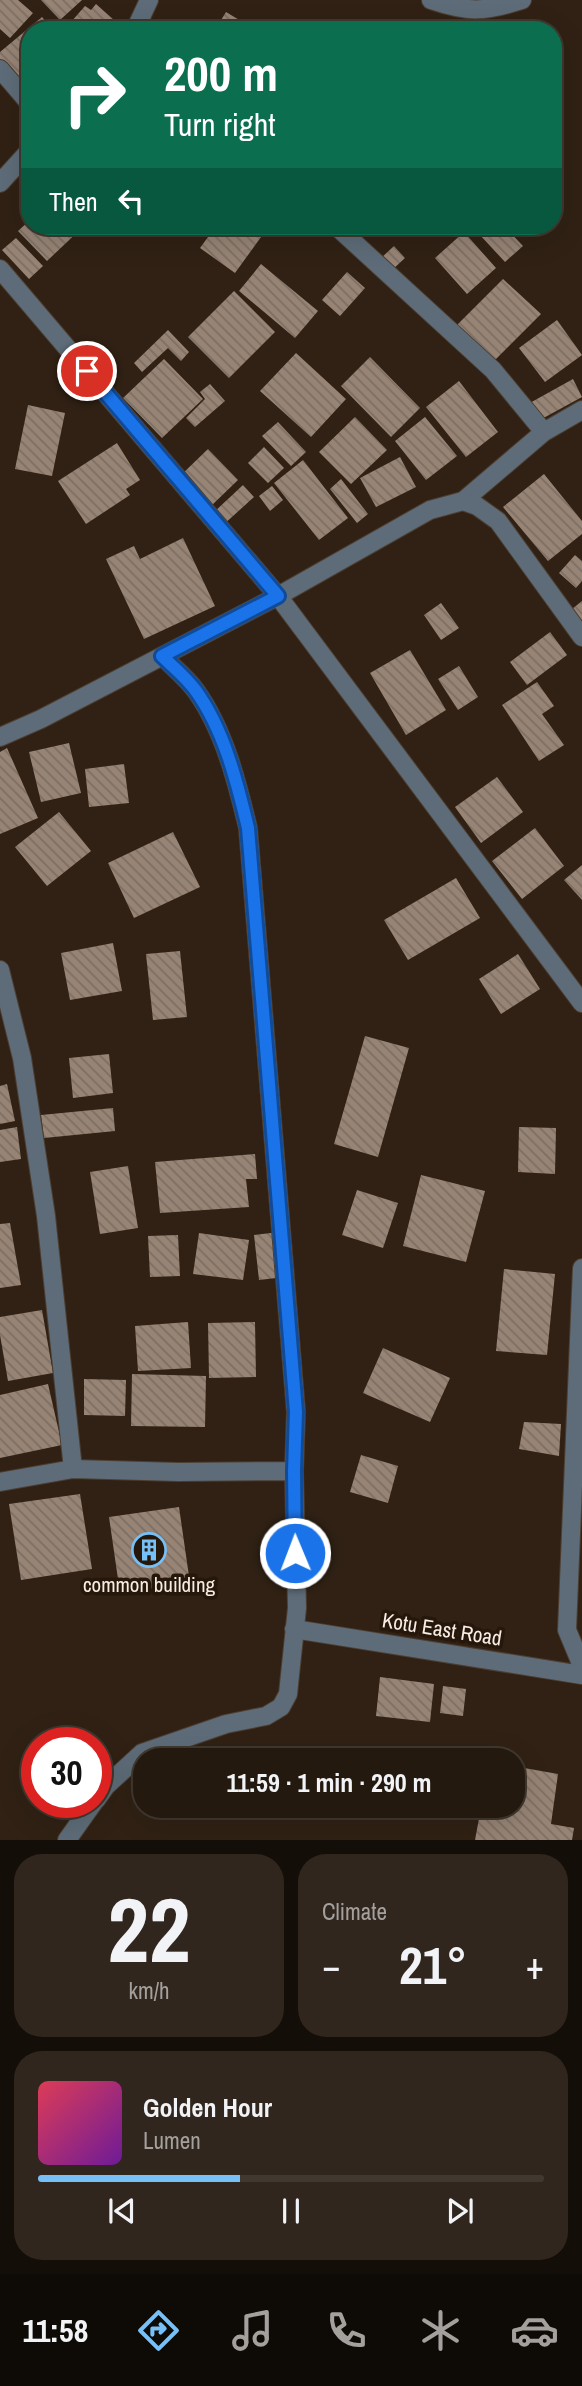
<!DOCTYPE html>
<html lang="en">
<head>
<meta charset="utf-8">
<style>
  body { margin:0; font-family:"Archivo Narrow",sans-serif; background:#30261d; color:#f1f3f6; height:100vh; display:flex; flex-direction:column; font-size:26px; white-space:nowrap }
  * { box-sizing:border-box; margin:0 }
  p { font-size:23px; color:#a3a09e }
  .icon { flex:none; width:38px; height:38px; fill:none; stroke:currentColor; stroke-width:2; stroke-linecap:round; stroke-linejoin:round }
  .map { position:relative; height:1840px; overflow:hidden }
  .panel { display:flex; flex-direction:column; gap:14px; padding:14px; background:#140e08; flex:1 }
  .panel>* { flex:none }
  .banner { position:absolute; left:21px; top:21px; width:541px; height:214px; border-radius:28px; box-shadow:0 7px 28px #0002,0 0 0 2px #41382f; background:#0b6e4f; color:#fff; overflow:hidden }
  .speed { position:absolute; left:21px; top:1727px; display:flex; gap:14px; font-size:35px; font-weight:700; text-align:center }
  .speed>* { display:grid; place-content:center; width:91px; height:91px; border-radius:50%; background:#24190f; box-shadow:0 7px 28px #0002,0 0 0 2px #41382f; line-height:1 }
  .speed .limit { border:10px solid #d22; background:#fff; color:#111 }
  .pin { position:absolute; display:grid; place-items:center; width:60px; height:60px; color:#fff; margin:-30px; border:4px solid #fff; border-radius:50%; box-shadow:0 2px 7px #0007 }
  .me { position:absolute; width:77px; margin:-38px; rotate:359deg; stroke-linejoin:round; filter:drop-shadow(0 0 5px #0008) }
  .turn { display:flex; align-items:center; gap:24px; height:147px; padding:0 28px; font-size:32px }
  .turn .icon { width:91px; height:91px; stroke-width:2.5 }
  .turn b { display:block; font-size:49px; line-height:60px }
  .then { display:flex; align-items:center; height:66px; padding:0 28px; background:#0003; gap:14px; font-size:26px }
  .big { font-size:52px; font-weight:800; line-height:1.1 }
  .panel .card { flex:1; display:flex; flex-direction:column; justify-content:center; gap:10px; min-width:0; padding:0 24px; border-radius:28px; background:#30261d }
  .panel .dial { align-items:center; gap:0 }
  .dial b { font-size:91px; line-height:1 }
  .song { display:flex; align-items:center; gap:21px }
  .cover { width:84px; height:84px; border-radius:10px; background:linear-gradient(135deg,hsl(350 70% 55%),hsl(280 70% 35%)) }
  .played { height:7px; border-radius:4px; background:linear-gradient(90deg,#77c0f7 40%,#41382f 40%) }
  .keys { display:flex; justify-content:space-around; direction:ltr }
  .heat { display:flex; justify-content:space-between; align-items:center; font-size:38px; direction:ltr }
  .panel .tiles { flex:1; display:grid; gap:14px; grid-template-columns:1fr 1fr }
  .card:last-child { grid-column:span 2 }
  .trip { position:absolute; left:133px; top:1748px; width:392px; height:70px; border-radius:28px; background:#24190f; box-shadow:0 7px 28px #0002,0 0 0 2px #41382f; font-weight:800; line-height:70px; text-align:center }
  .tab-bar { display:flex; height:112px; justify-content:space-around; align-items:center; background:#0e0a06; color:#a3a09e }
  .tab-bar .icon { width:49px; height:49px }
  .tab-bar .selected { color:#77c0f7 }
  .tab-bar b { font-size:32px; color:#f1f3f6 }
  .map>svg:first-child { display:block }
</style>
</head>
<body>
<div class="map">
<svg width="582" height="1840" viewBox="0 0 582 1840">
  <defs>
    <pattern id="building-back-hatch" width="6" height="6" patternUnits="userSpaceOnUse" patternTransform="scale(1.75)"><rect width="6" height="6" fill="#978475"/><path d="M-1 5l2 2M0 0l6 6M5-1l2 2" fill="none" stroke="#7c6f64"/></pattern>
  </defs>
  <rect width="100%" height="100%" fill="#302114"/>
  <path fill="url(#building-back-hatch)" d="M0 0H18L33 13 10 38 0 29Z
    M41 0H82L60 20Z
    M96 4 114 20 105 30H64L85 6 91 10Z
    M226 12 246 24 243 30H215Z
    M42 17 53 30H30V99L0 65V52Z
    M30 220V226H84L47 261 18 231Z
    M216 226H269L235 273 200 248Z
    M488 226H504L523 246 505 262 479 234Z
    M464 232 496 268 467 294 435 258Z
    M16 238 43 266 29 279 2 250Z
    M394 246 405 258 391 271 380 259Z
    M261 264 318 311 295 338 239 291Z
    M347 272 365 288 340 316 322 300Z
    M503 279 541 314 494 361 457 325Z
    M234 291 275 332 229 378 188 337Z
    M557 320 582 355 545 382 519 348Z
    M168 330 189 352 181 361 168 348 142 372 134 363Z
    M296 353 346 399 311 437 260 391Z
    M370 357 420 408 391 437 341 386Z
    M164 359 203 399 162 438 123 398Z
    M573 379 582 397 538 421 528 404Z
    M459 381 498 432 466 457 426 407Z
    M210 384 225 401 195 427 186 418 205 399 200 392Z
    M28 405 65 413 52 476 15 469Z
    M355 417 387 450 351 484 319 452Z
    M425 417 457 456 426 480 395 441Z
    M278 422 306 452 291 466 262 436Z
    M117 443 140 480 126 489 130 495 86 524 58 481Z
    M264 447 284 468 268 483 248 463Z
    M208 449 238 480 210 507 180 476Z
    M400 457 416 487 376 507 360 478Z
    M303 460 348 518 319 540 274 483Z
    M544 474 582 521V534L548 561 503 507Z
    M341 479 368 514 357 523 330 489Z
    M243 485 254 497 222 526 212 514Z
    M272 486 283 500 270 511 259 496Z
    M183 538 215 606 144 639 106 559 134 546 140 559Z
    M575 555 582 561V581L576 588 559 573Z
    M582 601V621L572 609Z
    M441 603 459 628 441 640 424 615Z
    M550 632 567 655 527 685 510 662Z
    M410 650 446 710 406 735 370 673Z
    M459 666 478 697 458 710 438 679Z
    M537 682 554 706 542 714 564 745 539 761 502 705Z
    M69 743 81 793 41 802 29 752Z
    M7 748 38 818 0 834V752Z
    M124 764 129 803 89 807 85 769Z
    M497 777 523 812 481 843 455 807Z
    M59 812 91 851 47 886 15 847Z
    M535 828 564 866 522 899 492 861Z
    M173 832 200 887 134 918 108 863Z
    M582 865V900L564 880Z
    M456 878 480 918 408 960 384 920Z
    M113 943 122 991 70 1000 61 953Z
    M180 951 187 1017 153 1020 146 954Z
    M518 954 540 989 501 1014 479 979Z
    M365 1036 409 1048 378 1157 334 1144Z
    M109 1054 113 1093 73 1098 69 1058Z
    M7 1084 15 1121 0 1124V1086Z
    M113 1108 115 1131 44 1138 41 1115Z
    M17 1127 21 1159 0 1162V1130Z
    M519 1127 556 1128 555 1174 518 1172Z
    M255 1154 257 1179H246L249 1207 160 1213 155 1162Z
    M128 1166 138 1228 100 1234 90 1172Z
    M421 1175 485 1191 466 1262 403 1246Z
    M357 1190 398 1203 383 1248 342 1235Z
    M10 1223 21 1285 0 1288V1224Z
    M279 1232 285 1277 259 1280 254 1235Z
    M199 1233 249 1240 243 1280 193 1274Z
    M178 1235 180 1276 150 1277 148 1236Z
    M504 1269 555 1274 547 1355 496 1351Z
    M42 1310 53 1373 8 1381 0 1335V1317Z
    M188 1322 191 1368 138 1371 135 1326Z
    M255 1322 256 1377 209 1378 208 1323Z
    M383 1348 450 1378 430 1422 363 1393Z
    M132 1374 206 1376 205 1427 131 1426Z
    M84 1379 126 1380 125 1416 84 1415Z
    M48 1384 62 1445 0 1458V1395Z
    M524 1422 561 1424 559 1456 519 1449Z
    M361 1455 398 1466 388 1503 350 1492Z
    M80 1494 92 1569 21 1580 9 1504Z
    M179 1507 190 1583 120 1593 109 1517Z
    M380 1677 434 1684 430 1722 376 1716Z
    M443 1686 466 1689 463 1716 440 1713Z
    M513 1766 558 1774 551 1824 574 1828 572 1840H475L480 1813 504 1816 506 1806H513Z"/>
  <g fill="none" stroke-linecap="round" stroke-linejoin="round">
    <g stroke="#4c3e31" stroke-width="20">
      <path id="minor" d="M431 0C469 13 484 12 522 0
        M135 30 149 0
        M0 69 30 104
        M0 183 30 150
        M336 226 493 370 544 432
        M0 269 278 596 582 1003
        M463 501 544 432 582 410
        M0 737 41 719 278 596 430 510 463 501 477 506 498 521 582 637
        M0 970 22 1058 46 1216 73 1469
        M582 1268 567 1630 582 1666
        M0 1482 73 1469 178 1472 294 1471
        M294 1629 582 1675
        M96 1800 106 1786 142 1753 226 1724 266 1716 281 1707 288 1694 297 1608 294 1471 296 1412 248 828C237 782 224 730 196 691 187 678 173 667 162 656
        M67 1840 94 1802"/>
    </g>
    <use href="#minor" stroke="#5d6c78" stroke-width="18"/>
  </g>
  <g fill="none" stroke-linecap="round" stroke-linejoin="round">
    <g stroke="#114b97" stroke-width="18">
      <path id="route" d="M87 371 278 596 162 656C173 667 187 678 196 691 224 730 237 782 248 828L296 1412 294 1471 295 1553"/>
    </g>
    <use href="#route" stroke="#1a73e8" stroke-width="12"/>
  </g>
  <defs>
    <g id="building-ring" transform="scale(1.75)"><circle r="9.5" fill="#26170b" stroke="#77c0f7" stroke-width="1.5"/><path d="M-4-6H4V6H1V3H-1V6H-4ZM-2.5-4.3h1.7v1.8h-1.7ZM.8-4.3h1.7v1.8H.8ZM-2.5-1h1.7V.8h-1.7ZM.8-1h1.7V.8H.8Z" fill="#77c0f7"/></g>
  </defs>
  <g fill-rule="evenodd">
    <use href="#building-ring" x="149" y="1550"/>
  </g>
  <g text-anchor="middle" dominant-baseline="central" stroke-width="7" stroke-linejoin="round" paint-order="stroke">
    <g font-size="21" fill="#f8ede4" stroke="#26170b">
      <text x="149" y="1584">common building</text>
    </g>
    <g font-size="21" fill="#f8ede4" stroke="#26170b">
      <text transform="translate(442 1629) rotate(9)">Kotu East Road</text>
    </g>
  </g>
</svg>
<div class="speed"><div class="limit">30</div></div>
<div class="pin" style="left:87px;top:371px;background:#d93025"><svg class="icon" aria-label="arrive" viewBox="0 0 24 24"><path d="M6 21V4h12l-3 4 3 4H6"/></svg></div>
<svg class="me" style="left:295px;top:1553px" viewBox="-20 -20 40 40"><circle r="17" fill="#1a73e8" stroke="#fff" stroke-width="3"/><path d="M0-11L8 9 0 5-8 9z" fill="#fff"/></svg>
<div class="trip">11:59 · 1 min · 290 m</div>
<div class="banner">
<div class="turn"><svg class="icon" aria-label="right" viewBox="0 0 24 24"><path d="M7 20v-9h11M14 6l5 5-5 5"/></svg><div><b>200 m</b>Turn right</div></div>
<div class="then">Then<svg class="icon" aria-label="left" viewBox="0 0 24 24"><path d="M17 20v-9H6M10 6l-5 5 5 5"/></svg></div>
</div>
</div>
<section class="panel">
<div class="tiles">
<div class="card dial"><b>22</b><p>km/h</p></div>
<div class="card"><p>Climate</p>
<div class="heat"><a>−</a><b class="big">21°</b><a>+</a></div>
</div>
<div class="card">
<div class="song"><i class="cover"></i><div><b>Golden Hour</b><p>Lumen</p></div></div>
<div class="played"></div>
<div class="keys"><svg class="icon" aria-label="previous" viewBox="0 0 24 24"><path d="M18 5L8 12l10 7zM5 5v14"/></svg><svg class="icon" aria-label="pause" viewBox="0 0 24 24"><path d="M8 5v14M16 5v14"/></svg><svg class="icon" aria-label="next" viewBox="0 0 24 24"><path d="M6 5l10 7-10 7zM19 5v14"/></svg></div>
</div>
</div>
</section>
<nav class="tab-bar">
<b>11:58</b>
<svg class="icon selected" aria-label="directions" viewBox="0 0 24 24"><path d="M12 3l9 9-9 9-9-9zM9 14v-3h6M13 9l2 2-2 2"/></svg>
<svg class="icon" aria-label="music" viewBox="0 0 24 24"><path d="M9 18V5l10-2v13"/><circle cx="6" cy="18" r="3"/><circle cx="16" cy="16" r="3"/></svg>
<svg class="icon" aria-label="phone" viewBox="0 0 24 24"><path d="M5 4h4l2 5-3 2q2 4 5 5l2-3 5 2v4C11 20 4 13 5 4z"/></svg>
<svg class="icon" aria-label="climate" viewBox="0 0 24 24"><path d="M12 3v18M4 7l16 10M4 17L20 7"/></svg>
<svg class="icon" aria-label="car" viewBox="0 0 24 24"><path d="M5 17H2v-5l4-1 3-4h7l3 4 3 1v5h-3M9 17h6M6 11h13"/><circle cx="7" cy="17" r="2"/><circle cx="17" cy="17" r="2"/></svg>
</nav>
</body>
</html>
